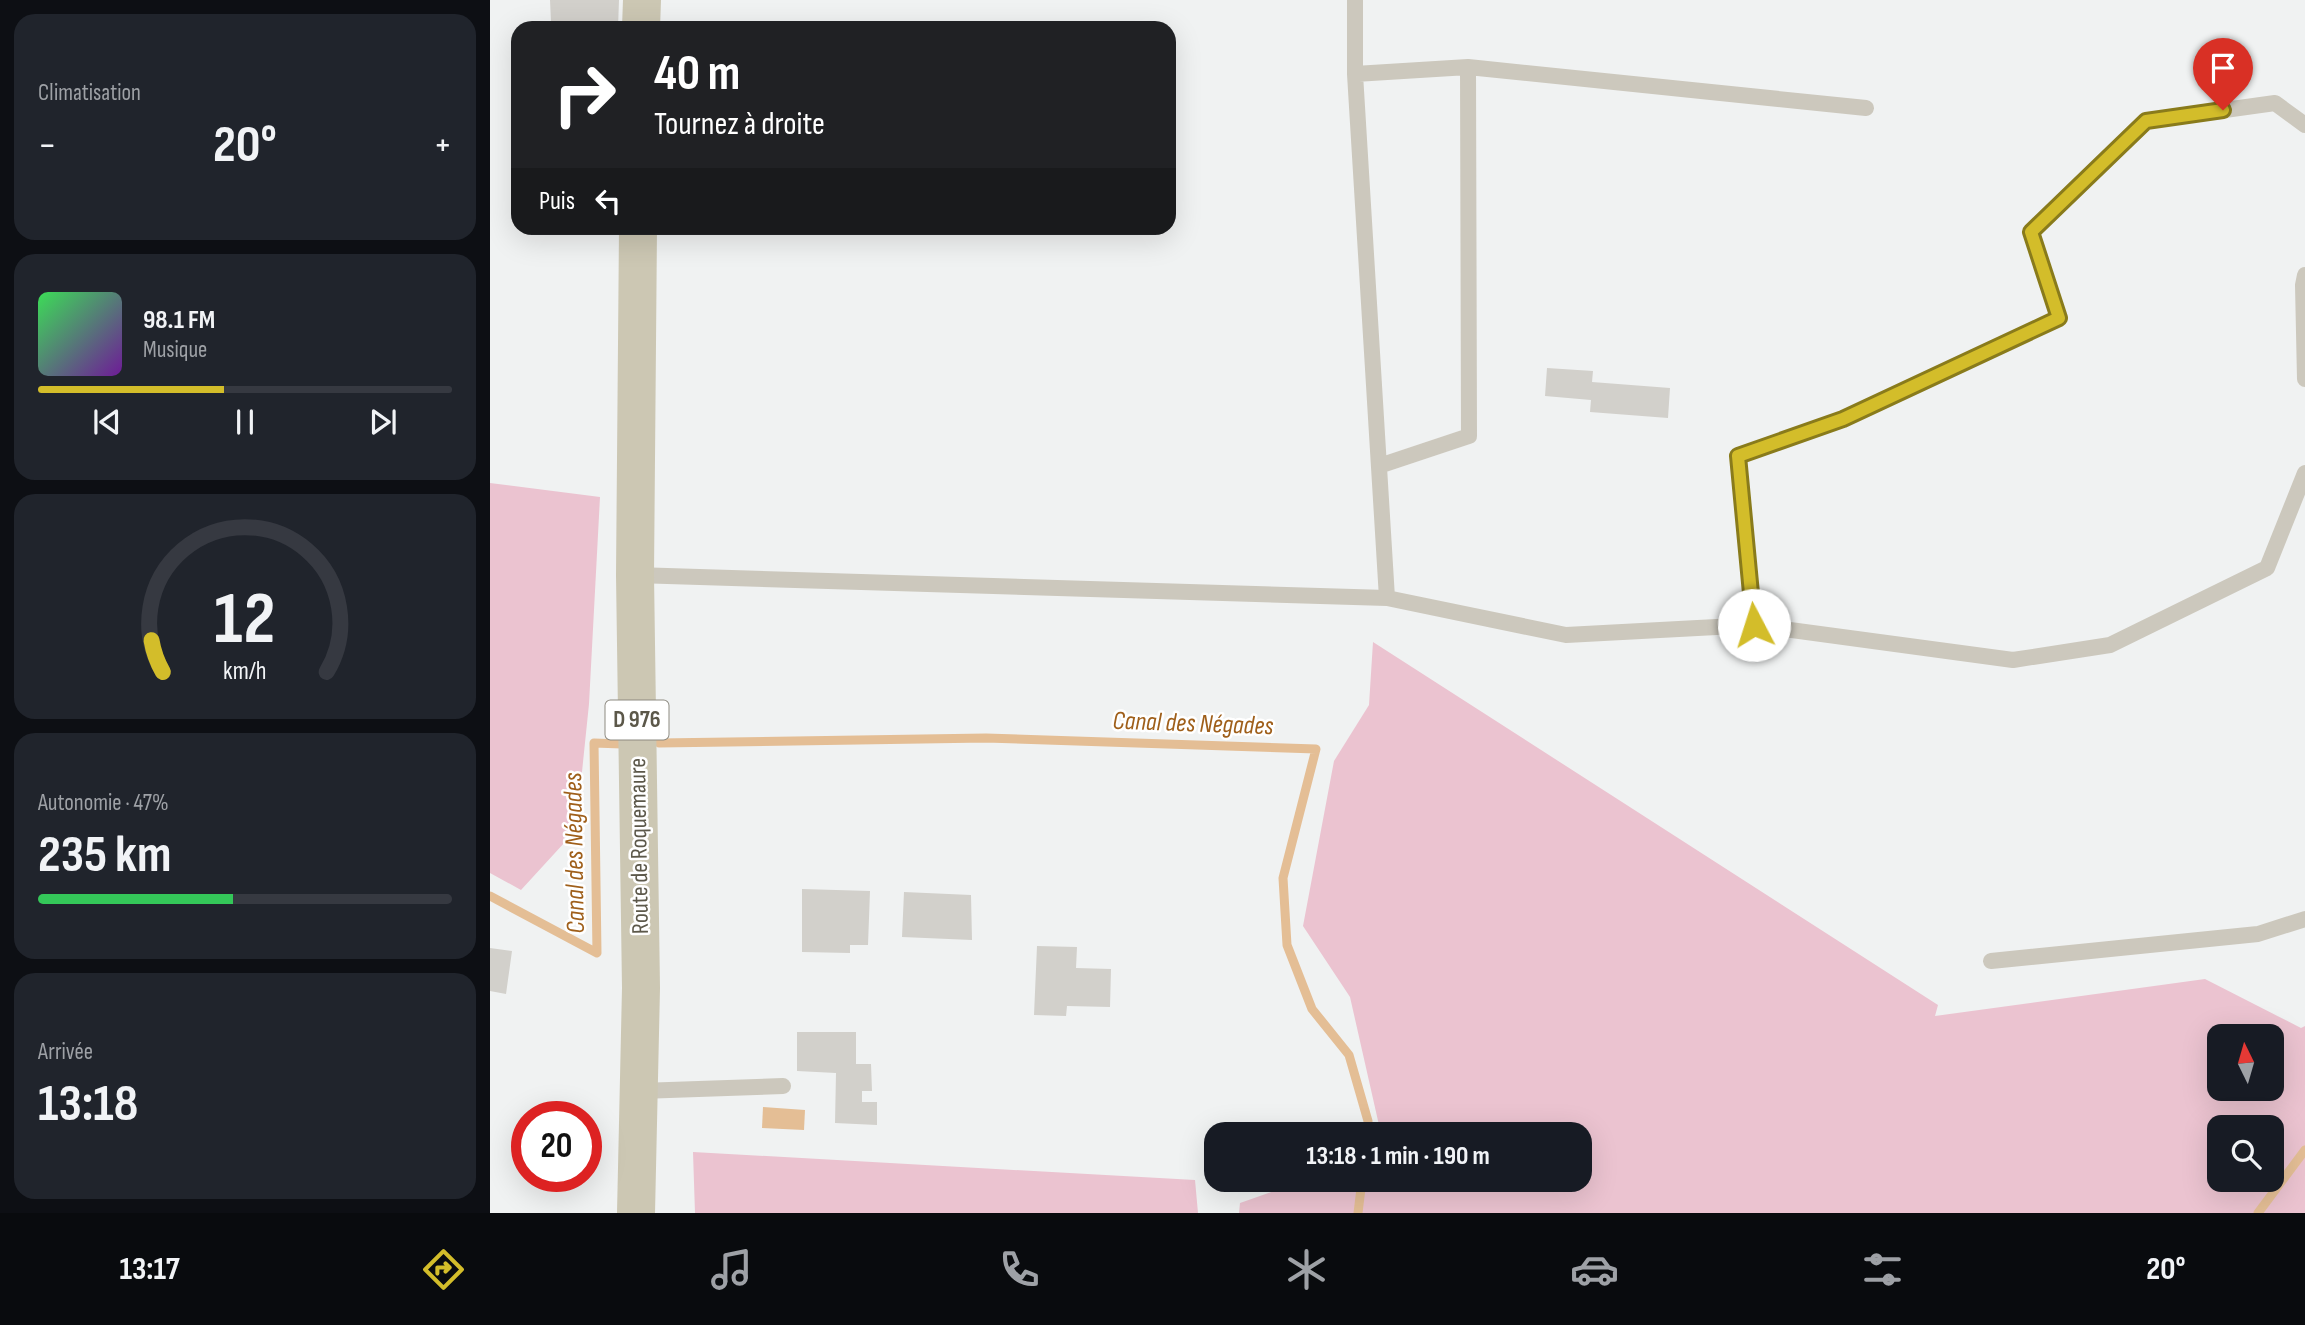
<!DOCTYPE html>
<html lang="fr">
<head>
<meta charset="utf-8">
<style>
  body { margin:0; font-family:"Sofia Sans Condensed",sans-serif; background:#20242c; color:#f1f3f6; height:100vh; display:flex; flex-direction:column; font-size:26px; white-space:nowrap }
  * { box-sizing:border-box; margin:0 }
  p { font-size:23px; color:#9ea1a6 }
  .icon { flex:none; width:38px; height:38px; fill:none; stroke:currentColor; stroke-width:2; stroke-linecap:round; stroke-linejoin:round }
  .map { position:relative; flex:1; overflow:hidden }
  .sheet { display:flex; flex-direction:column; gap:14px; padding:14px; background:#0d0f14; width:490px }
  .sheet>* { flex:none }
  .guide { position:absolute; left:21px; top:21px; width:665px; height:214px; border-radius:21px; box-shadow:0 7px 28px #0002; background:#202124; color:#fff; overflow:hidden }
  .needle { width:46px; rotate:355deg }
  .tools { position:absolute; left:1717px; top:1024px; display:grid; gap:14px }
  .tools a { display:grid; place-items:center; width:77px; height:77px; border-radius:14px; background:#171b24; box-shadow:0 7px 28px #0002; font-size:35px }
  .speed { position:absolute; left:21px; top:1101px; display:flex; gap:14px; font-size:35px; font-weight:700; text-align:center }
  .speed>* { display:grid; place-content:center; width:91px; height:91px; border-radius:50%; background:#171b24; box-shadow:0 7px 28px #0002; line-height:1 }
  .speed .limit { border:10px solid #d22; background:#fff; color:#111 }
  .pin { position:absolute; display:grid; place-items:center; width:60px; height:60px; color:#fff; margin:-72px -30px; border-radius:50% 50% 50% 0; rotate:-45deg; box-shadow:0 0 7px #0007 }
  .pin .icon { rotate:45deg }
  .me { position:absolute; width:77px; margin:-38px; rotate:355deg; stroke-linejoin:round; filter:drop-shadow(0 0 5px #0008) }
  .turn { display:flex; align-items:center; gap:24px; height:147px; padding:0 28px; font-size:32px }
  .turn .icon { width:91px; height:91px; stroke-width:2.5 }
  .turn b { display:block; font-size:49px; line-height:60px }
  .then { display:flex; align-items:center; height:66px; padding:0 28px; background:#0003; gap:14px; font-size:26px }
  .big { font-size:52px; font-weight:700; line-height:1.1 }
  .sheet .tile { flex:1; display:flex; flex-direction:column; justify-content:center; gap:10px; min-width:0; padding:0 24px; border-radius:21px; background:#20242c }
  .sheet .dial { align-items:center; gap:0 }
  .dial svg { height:182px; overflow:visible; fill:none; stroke:#363941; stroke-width:7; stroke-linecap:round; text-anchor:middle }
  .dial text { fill:#f1f3f6; stroke:none }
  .song { display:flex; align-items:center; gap:21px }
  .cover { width:84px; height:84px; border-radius:10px; background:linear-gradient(135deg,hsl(130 70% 55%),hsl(280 70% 35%)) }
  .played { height:7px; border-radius:4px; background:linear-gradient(90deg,#d3bd2a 45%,#363941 45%) }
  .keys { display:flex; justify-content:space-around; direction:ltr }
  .heat { display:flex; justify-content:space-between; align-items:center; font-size:38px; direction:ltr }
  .charge { height:10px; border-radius:5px; background:linear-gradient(90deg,#34c759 47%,#363941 0) }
  .trip { position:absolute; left:714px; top:1122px; width:388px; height:70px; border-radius:21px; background:#171b24; box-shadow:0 7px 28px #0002; font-weight:700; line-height:70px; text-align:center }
  .dock { display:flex; height:112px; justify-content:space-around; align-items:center; background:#090b0e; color:#9ea1a6 }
  .dock .icon { width:49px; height:49px }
  .dock .active { color:#d3bd2a }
  .dock b { font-size:32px; color:#f1f3f6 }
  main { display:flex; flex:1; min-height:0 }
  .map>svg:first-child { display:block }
</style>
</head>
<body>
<main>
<section class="sheet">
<div class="tile"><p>Climatisation</p>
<div class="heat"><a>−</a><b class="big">20°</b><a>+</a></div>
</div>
<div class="tile">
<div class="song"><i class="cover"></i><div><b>98.1 FM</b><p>Musique</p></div></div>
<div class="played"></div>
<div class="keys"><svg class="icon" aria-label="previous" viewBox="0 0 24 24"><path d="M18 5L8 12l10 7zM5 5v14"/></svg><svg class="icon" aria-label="pause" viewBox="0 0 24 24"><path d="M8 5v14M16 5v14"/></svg><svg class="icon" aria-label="next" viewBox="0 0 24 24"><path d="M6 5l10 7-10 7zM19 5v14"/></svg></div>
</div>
<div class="tile dial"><svg viewBox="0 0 100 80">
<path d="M14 69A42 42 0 1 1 86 69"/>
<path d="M14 69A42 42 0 0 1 9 55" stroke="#d3bd2a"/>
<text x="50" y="56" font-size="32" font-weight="700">12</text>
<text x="50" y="72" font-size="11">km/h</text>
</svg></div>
<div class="tile"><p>Autonomie · 47%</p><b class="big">235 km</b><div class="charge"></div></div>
<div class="tile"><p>Arrivée</p><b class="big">13:18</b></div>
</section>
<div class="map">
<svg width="1815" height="1213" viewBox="0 0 1815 1213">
  <rect width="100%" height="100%" fill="#f0f2f2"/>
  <path fill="#ebc3d0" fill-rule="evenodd" d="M0 483 110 497 99 704 86 830 31 890 0 873Z
    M883 642 1448 1005 1445 1016 1715 979 1811 1028 1815 1026V1213H749L750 1203 816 1180H1090V1134H891L860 997 813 926 844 761 879 705ZM1729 1036H1782V1088H1729ZM1729 1127H1782V1180H1729Z
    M203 1152 705 1180 708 1213H205Z"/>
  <path fill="#e4be95" d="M273 1107 315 1110 314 1130 272 1128Z"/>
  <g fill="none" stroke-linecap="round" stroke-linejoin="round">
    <path stroke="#e4be95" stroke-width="9" d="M169 743 496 738 826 749 793 878 797 945 822 1009 859 1055 878 1121 877 1134
      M0 896 107 953 104 743 132 744
      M868 1213 872 1180
      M1768 1213 1815 1150"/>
  </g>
  <path fill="#d2d0cb" d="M60 0H129L128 28H49V23L61 22Z
    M233 228H248V234L233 235Z
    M1057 368 1103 371 1102 382 1180 388 1178 418 1100 412 1101 400 1055 396Z
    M312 889 380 891 378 945H360V953L312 952Z
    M414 892 481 895 482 940 412 937Z
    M547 946 587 947 586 968 621 969 620 1007 577 1006 576 1016 544 1015Z
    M0 948 22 951 16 994 0 991Z
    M307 1032H366V1064H381L382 1091H372V1102H387V1125L345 1123 346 1073 307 1071Z"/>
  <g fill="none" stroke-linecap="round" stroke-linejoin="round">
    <path stroke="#ccc8bd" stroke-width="16" d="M978 67 1376 108
      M865 74 978 67 979 436 889 466
      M1815 275 1813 285 1815 379
      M145 575 897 598 865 74V0
      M897 598 1076 635 1264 625 1523 660 1620 645 1777 568 1815 473
      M1264 625 1248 456 1353 419 1569 318 1541 232 1656 121 1785 103 1815 125
      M1501 961 1768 934 1815 919
      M150 1091 293 1086"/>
    <path stroke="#ccc7b3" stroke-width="38" d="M151 28 152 0
      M146 1213 151 988 145 575 148 228"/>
  </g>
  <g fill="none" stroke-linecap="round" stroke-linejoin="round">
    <g stroke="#897b1b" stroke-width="18">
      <path id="route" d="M1264 625 1248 456 1353 419 1569 318 1541 232 1656 121 1733 110"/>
    </g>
    <use href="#route" stroke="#d3bd2a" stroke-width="12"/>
  </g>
  <g text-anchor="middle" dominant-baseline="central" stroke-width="5" stroke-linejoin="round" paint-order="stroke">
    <rect fill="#fff" stroke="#8d8a80" stroke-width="2" x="115.5" y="700.5" width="63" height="39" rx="5"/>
    <g font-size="23" font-weight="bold" fill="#5c584a">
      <text x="147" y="720">D 976</text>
    </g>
    <g font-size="24" fill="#5c584a" stroke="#fff">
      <text transform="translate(149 846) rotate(-91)">Route de Roquemaure</text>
    </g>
    <g font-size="26" font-style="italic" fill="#9f5f1a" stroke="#fff">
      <text transform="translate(703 724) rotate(2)">Canal des Négades</text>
      <text transform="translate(85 853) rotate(-91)">Canal des Négades</text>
    </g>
  </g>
</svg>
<div class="tools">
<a><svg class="needle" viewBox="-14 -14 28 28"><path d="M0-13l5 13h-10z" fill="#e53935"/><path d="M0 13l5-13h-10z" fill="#9ea1a6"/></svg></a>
<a><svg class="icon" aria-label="search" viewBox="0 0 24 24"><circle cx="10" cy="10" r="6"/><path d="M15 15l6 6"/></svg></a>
</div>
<div class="speed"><div class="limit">20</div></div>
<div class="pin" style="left:1733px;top:110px;background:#d93025"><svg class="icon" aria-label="arrive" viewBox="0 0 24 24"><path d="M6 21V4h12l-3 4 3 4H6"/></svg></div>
<svg class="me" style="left:1264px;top:625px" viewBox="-20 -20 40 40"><circle r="19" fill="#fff"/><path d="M0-13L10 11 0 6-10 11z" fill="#d3bd2a"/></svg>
<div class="trip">13:18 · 1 min · 190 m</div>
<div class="guide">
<div class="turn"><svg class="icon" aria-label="right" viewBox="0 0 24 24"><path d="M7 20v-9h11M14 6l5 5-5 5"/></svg><div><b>40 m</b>Tournez à droite</div></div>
<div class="then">Puis<svg class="icon" aria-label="left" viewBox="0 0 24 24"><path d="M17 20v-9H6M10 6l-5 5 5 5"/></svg></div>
</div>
</div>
</main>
<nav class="dock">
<b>13:17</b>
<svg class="icon active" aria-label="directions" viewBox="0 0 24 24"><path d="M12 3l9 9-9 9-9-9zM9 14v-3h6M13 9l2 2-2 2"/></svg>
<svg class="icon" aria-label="music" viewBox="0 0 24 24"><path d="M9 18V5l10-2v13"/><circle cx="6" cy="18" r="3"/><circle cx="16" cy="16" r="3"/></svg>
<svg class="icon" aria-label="phone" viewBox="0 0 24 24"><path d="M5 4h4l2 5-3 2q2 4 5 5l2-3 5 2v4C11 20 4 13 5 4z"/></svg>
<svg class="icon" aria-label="climate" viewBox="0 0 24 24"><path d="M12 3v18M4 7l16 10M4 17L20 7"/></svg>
<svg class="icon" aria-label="car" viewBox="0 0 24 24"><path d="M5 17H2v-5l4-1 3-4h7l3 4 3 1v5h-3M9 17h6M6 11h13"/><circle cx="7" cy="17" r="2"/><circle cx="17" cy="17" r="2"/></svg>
<svg class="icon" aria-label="filters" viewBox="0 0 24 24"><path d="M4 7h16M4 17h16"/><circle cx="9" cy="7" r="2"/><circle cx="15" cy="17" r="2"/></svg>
<b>20°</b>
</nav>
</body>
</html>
